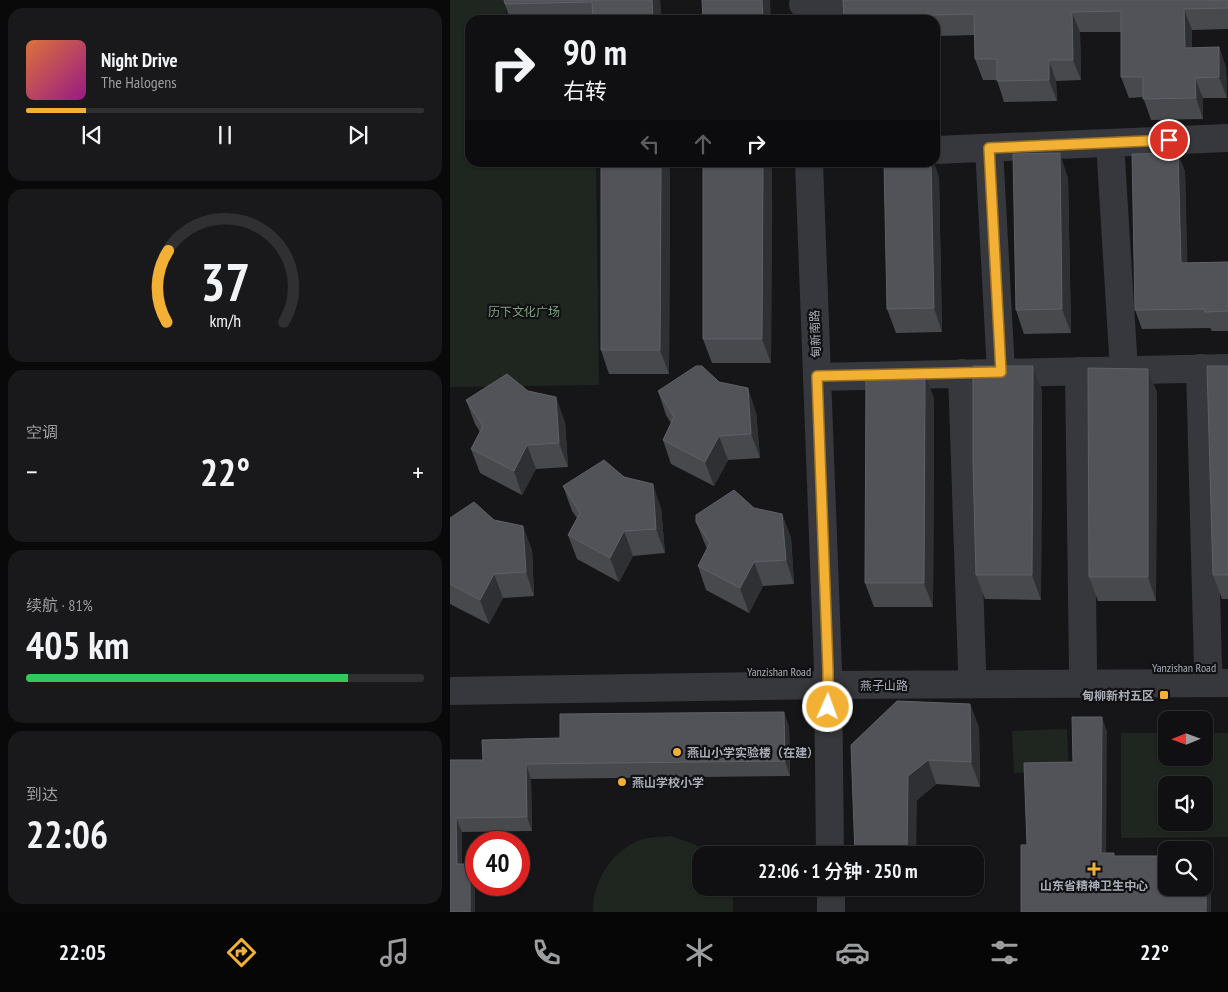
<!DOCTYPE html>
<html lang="zh">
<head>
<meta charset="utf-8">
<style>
  body { margin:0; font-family:"PT Sans Narrow","Noto Sans SC",sans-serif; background:#19191b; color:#f1f3f6; height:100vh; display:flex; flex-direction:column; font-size:19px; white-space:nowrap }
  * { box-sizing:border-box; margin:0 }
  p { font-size:16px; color:#9c9d9f }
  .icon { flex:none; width:28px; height:28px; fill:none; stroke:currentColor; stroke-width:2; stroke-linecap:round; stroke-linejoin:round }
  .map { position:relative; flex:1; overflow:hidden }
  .sheet { display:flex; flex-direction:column; gap:8px; padding:8px; background:#09090a; width:450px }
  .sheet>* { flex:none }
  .top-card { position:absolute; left:15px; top:15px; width:475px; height:152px; border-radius:15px; box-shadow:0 1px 4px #0004,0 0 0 1px #303032; background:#101012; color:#f1f3f6; overflow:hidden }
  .needle { width:32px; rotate:269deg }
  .controls { position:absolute; left:708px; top:711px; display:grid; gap:10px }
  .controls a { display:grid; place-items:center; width:55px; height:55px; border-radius:10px; background:#101012; box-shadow:0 1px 4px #0004,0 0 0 1px #303032; font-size:25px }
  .speed { position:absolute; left:15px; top:831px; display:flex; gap:10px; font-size:25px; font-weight:700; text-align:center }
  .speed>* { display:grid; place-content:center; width:65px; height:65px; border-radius:50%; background:#101012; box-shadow:0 1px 4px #0004,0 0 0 1px #303032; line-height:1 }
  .speed .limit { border:8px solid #d22; background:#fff; color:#111 }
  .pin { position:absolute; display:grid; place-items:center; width:42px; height:42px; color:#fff; margin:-21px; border:2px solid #fff; border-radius:50%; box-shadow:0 1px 5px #0007 }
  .me { position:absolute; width:55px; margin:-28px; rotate:2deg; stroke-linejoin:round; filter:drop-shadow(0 0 4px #0008) }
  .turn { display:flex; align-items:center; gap:18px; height:105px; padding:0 15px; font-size:22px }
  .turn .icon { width:65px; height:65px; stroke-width:2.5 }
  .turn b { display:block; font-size:35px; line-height:42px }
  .lanes { display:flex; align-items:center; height:48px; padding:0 15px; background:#0003; justify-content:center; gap:25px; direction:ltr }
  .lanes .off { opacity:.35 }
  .big { font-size:38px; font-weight:600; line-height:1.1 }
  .sheet .tile { flex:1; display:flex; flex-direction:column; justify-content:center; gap:8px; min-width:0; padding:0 18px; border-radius:15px; background:#19191b }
  .sheet .dial { align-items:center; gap:0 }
  .dial svg { height:130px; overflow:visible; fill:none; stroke:#303032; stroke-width:7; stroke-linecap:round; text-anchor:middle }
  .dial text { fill:#f1f3f6; stroke:none }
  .song { display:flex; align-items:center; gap:15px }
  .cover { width:60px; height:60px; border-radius:8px; background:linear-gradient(135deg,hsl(20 70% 55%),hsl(310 70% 35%)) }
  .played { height:5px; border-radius:2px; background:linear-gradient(90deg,#f2b134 15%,#303032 15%) }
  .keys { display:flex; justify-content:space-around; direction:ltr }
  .heat { display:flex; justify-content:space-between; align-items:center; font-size:28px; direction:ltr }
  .charge { height:8px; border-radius:4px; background:linear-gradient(90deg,#34c759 81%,#303032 0) }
  .trip { position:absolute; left:242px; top:846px; width:292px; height:50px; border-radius:15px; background:#101012; box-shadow:0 1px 4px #0004,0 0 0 1px #303032; font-weight:600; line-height:50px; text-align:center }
  .menu { display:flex; height:80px; justify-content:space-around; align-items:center; background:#060607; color:#9c9d9f }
  .menu .icon { width:35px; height:35px }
  .menu .on { color:#f2b134 }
  .menu b { font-size:22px; color:#f1f3f6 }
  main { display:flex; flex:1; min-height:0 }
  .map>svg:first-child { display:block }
</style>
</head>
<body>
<main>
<section class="sheet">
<div class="tile">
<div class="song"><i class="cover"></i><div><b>Night Drive</b><p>The Halogens</p></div></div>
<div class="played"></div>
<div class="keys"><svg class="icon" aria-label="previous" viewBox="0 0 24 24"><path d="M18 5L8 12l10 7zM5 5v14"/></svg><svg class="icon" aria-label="pause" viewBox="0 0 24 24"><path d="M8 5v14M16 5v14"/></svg><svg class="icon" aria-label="next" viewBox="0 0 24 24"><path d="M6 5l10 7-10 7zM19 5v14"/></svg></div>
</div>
<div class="tile dial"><svg viewBox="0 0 100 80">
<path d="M14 69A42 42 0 1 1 86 69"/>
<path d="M14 69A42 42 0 0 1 15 25" stroke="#f2b134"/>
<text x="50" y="56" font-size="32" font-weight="700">37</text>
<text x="50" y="72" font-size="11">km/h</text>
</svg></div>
<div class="tile"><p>空调</p>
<div class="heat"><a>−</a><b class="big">22°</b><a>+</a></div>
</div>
<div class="tile"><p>续航 · 81%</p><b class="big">405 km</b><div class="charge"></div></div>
<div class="tile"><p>到达</p><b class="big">22:06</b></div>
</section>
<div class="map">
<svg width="778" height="912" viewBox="0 0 778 912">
  <rect width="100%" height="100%" fill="#161618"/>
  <path fill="#1e261f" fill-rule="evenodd" d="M0 0H56V20H20V162L146 163 149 385 0 387Z
    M617 729 619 771 564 773 562 731Z
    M671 733H716V758H754V733H778V837L671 838ZM716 785H754V822H716Z
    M221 836 246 845 257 855H251V888H279L283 897V912H143C143 881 160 853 190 840 198 837 212 837 221 836Z"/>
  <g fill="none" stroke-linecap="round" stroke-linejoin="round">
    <path stroke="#37383d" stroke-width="28" d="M353 4 469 0
      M660 143 674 370
      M539 148 551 372
      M485 150 778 138
      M359 162 378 670 380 855
      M750 368 758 667
      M629 371 633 668
      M512 373 522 669
      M367 377 778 368
      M0 691 379 685 778 683
      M381 888V912"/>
  </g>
  <path fill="#47494d" d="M54 0H210L211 20H60L55 4Z
    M393 0H778V29L742 30V48L769 47 776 68 777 98H753V119L701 120 693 97 679 98 671 77V32H630L631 80 606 81 607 101 554 102 547 80H533L525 59V35L489 36 490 96H485V20H394Z
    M728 153 735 172 737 263 778 262V331H762L760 328 692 329 685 310Z
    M253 162H322L321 363H262L253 339Z
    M220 165 219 374H159L151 350Z
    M489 177 492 332 446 333 437 309Z
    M618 178 621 333 574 334 566 310Z
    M583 366 592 391 591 600 535 599 526 575Z
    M778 366V599H772L763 575Z
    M698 369 707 393 706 601H648L639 577Z
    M269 382 306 412 310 458 278 460 264 486 221 464 213 440 221 423 216 415 208 391Z
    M484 398 483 607H424L415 583Z
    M16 400 115 422 118 467 86 469 72 495 30 473 21 449 30 432 25 424Z
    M174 477 211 508 215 553 183 556 169 582 127 559 118 535 127 518 122 511 113 486Z
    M304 508 332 514 341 538 344 584 313 586 299 613 256 590 248 566 257 549 246 522Z
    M0 518 44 520 82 550 84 596 53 598 39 624 0 604Z
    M447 701 520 704 529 728 530 787 486 784 467 800Z
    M339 726 340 776 81 779 82 831 12 832V864L25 878 0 912V760H33L110 738Z
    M412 888H466V893H414Z"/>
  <path fill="#2f3033" d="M202 0H210L211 20H203Z
    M312 0H320L321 20H313Z
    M734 9 742 30V68L735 48Z
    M622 12 630 32 631 80 623 60Z
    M485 24 489 36 490 96 485 82Z
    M769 47 776 68 777 98 769 77Z
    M599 60 606 81 607 101 599 80Z
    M745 78 753 98V119L746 98Z
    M610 153 618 178 621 333 612 309Z
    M728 153 735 172 738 283 731 263Z
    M211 162H219L220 165 219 374 210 350Z
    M313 162H322L321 363 312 339Z
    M481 162H484L489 177 492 332 484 308Z
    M583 366 592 391 591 600 582 575Z
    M698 369 707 393 706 601 698 577Z
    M475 374 484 398 483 607 474 583Z
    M298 388 306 412 310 458 301 434Z
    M106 397 115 422 118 467 109 443Z
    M269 436 278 460 264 486 255 462Z
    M77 445 86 469 72 495 64 471Z
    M203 484 211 508 215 553 206 529Z
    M332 514 341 538 344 584 336 560Z
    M73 526 82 550 84 596 76 572Z
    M174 531 183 556 169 582 160 558Z
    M304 562 313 586 299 613 290 588Z
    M44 574 53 598 39 624 30 600Z
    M520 704 529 728 530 787 521 762Z
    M334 712 339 726 340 776 335 761Z
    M652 717 657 731 656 866 651 853Z
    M478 760 486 784 467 800 466 855H457L458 776Z
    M76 764 81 779 82 831 77 817Z
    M6 818 12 832V878L7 864Z
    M756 856 761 870V912H756Z
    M20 864 25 878V912H20Z"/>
  <path fill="#525359" stroke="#5f6168" d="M54 0H202L203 20H143L142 2 55 4Z
    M252 0H312L313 20H253Z
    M393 0H778V8L734 9 735 48 769 47V77L745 78 746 98 693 99V77H671V11L622 12 623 60H599V80L547 81V59H525L524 14 482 15V20H394Z
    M610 153 612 309 566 310 563 154Z
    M728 153 731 263 778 262V311L755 312 754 309 685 310 682 154Z
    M151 162H211L210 350H151Z
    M253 162H313L312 339H253Z
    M434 162H481L484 308 437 309Z
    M246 366H252L269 382 298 388 301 434 269 436 255 462 213 440 224 417 208 391Z
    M523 366H583L582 575H526L523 462Z
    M757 366H778V575H763Z
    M638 368 698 369V577H639Z
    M57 374 78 391 106 397 109 443 77 445 64 471 21 449 33 426 16 400Z
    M416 374H475L474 583H415Z
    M154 460 174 477 203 484 206 529 174 531 160 558 118 535 130 513 113 486Z
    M284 490 304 508 332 514 336 560 304 562 290 588 248 566 260 543 246 522V515Z
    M24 502 44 520 73 526 76 572 44 574 30 600 0 584V518Z
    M447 701 520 704 521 762 478 760 458 776 457 855H405L401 745Z
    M334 712 335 761 76 764 77 817 6 818 7 864H20V912H0V760H33L32 740 110 738V714Z
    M622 717H652L651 853H664V856H716V888H754V856H756V912H571V845H577L574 763 623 762Z"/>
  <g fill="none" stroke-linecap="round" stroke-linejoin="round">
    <g stroke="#9d7322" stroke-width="12">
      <path id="route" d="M378 707V670L367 376 551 372 539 148 719 140"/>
    </g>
    <use href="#route" stroke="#f2b134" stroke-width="9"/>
  </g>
  <g fill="#f2b134" stroke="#111113" stroke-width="2">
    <rect x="709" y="690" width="10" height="10" rx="2.5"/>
    <circle cx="227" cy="752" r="5"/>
    <circle cx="172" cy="782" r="5"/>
    <path d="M641.5 861.5h5v5h5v5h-5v5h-5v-5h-5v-5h5z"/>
  </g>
  <g text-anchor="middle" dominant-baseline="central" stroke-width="4.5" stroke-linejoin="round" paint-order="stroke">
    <g font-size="12" fill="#7fa381" stroke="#111113">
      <text x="74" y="311">历下文化广场</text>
    </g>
    <g font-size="12" fill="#a8adb8" stroke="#111113">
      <text transform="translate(365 334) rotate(-92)">甸新南路</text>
      <text x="734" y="667">Yanzishan Road</text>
      <text x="329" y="671">Yanzishan Road</text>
      <text x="434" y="685">燕子山路</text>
    </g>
    <g font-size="12" font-weight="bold" fill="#a8adb8" stroke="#111113" text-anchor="start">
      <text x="704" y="695" text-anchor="end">甸柳新村五区</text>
      <text x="237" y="752">燕山小学实验楼（在建）</text>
      <text x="182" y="782">燕山学校小学</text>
      <text x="644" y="885" text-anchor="middle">山东省精神卫生中心</text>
    </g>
  </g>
</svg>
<div class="controls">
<a><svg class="needle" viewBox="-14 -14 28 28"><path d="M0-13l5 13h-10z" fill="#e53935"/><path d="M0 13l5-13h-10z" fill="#9c9d9f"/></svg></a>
<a><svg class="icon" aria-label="sound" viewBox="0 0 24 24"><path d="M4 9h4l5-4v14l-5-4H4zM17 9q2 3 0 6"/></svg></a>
<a><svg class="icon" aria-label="search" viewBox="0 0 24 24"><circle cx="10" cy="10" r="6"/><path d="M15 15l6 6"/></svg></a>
</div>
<div class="speed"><div class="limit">40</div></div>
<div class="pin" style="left:719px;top:140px;background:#d93025"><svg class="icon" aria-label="arrive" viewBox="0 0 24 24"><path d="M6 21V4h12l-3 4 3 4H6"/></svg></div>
<svg class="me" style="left:378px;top:707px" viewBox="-20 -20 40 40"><circle r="17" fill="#f2b134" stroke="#fff" stroke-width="3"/><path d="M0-11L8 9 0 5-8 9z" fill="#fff"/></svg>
<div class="trip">22:06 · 1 分钟 · 250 m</div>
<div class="top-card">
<div class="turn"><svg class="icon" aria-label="right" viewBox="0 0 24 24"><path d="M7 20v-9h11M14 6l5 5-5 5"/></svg><div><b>90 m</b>右转</div></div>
<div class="lanes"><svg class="icon off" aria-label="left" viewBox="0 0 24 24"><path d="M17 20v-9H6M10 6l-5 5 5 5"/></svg><svg class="icon off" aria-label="ahead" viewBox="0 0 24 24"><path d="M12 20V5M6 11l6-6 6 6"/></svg><svg class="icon" aria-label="right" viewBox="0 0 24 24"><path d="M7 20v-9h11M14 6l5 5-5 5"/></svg></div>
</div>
</div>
</main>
<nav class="menu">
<b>22:05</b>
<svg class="icon on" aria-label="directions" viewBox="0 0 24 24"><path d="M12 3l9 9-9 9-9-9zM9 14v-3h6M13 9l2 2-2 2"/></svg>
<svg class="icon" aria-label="music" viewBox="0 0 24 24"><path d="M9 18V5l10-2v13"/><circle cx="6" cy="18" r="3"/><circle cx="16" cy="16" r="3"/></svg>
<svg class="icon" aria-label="phone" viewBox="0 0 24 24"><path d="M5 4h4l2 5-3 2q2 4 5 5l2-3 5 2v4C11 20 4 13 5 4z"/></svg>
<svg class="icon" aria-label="climate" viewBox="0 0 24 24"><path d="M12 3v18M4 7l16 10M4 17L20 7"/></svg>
<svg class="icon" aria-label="car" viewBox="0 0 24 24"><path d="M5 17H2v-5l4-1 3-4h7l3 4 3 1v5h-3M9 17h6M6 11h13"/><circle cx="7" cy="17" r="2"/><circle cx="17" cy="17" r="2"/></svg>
<svg class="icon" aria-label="filters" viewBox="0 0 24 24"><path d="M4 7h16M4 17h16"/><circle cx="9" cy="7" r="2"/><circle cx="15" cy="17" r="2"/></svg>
<b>22°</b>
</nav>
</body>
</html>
